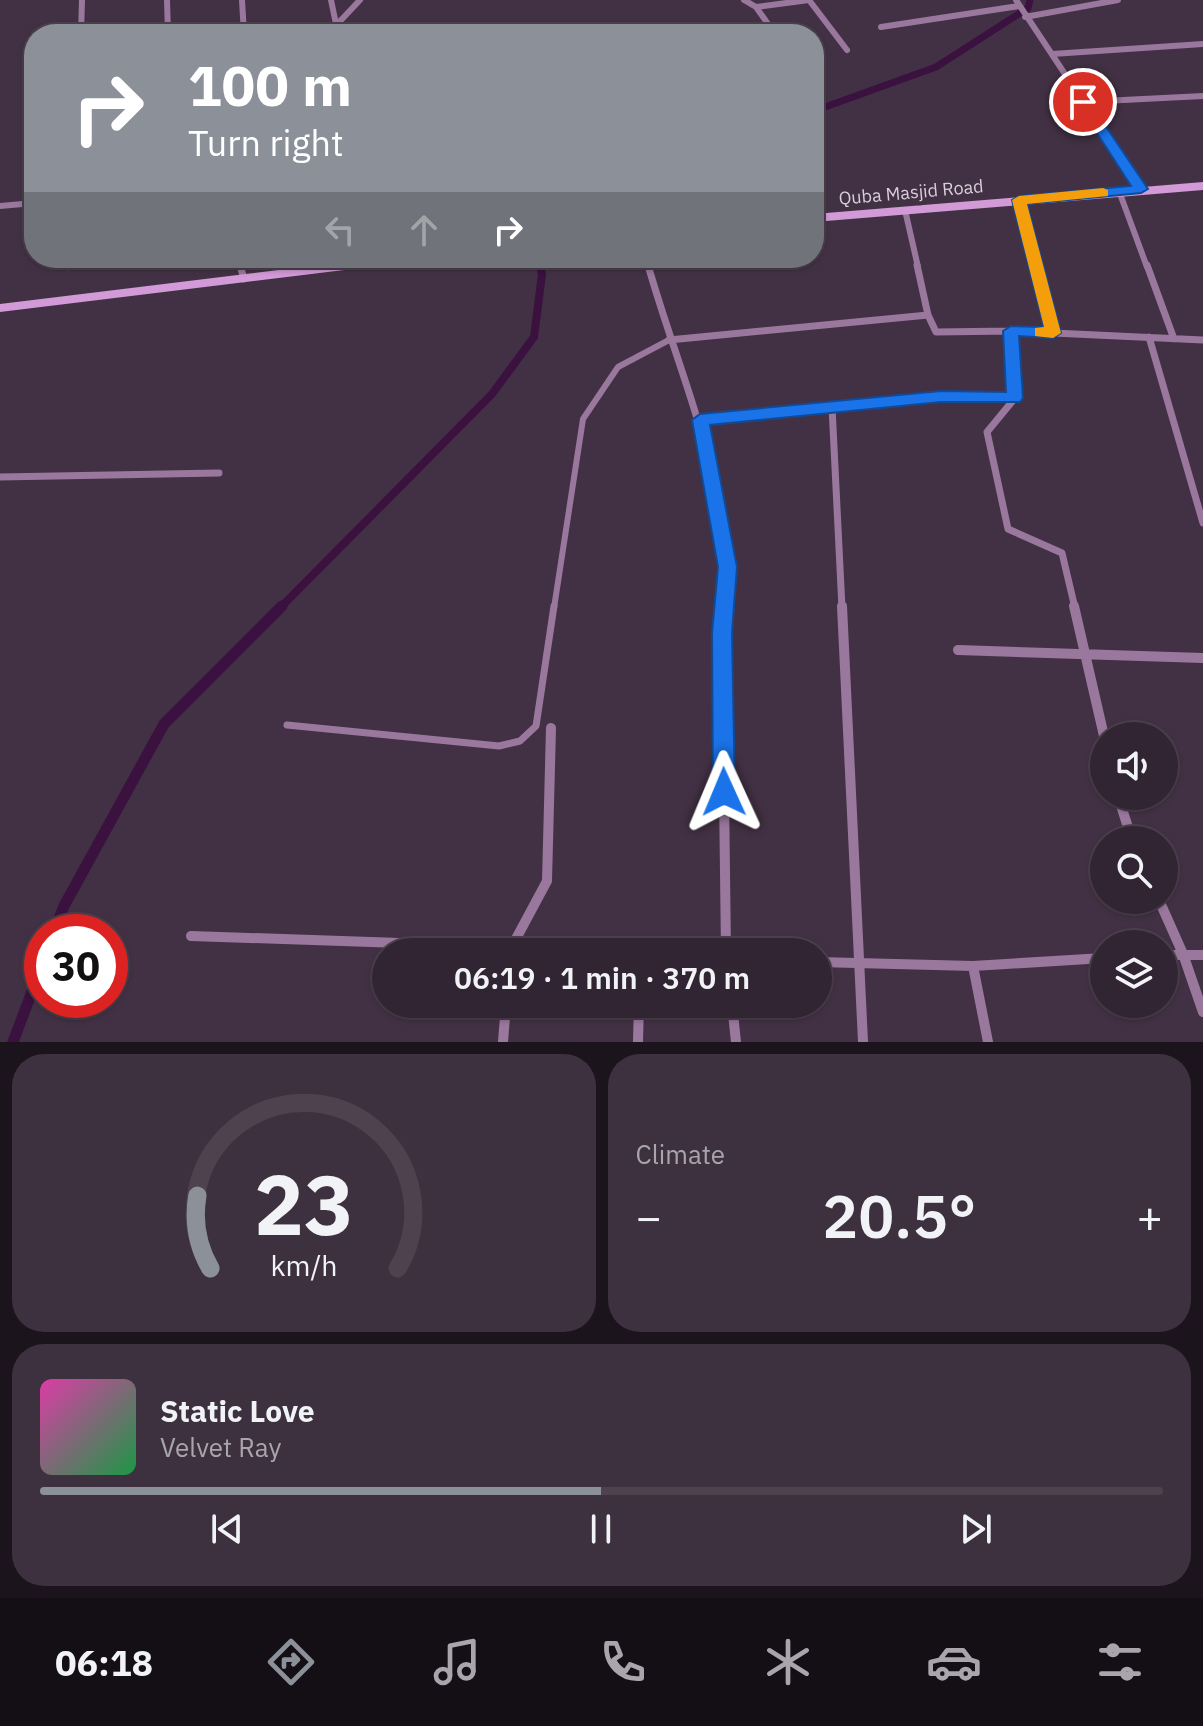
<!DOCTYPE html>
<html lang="en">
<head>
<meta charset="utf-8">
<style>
  body { margin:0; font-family:"IBM Plex Sans",sans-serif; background:#3d313f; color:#f1f3f6; height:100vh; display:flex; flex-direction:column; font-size:30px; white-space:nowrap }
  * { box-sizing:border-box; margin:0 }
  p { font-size:26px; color:#a8a5ac }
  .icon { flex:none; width:44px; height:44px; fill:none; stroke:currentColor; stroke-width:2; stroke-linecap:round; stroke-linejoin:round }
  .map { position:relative; height:1042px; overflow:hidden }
  .panel { display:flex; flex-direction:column; gap:12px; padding:12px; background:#1c141c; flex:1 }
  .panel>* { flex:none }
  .banner { position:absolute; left:24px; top:24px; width:800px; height:244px; border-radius:32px; box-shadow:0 2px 6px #0004,0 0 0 2px #4d424e; background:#8c9099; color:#fff; overflow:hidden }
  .fabs { position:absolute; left:1090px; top:722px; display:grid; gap:16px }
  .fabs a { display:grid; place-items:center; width:88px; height:88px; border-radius:50%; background:#322533; box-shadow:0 2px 6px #0004,0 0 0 2px #4d424e; font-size:40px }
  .speed { position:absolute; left:24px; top:914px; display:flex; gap:16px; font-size:40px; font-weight:700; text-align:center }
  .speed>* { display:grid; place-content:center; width:104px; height:104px; border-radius:50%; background:#322533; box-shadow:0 2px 6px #0004,0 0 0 2px #4d424e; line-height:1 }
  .speed .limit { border:12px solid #d22; background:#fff; color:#111 }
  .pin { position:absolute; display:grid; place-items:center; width:68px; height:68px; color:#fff; margin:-34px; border:4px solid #fff; border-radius:50%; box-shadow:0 2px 8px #0007 }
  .me { position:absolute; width:88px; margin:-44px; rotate:359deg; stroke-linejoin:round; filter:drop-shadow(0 0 6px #0008) }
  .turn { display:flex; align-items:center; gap:28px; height:168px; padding:0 32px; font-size:36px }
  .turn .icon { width:104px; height:104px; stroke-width:2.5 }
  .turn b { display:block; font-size:56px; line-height:68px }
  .lanes { display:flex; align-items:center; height:76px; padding:0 32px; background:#0003; justify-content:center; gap:40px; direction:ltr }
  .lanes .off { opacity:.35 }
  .big { font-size:60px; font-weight:600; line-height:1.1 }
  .panel .card { flex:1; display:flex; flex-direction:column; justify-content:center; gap:12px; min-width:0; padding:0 28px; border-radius:32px; background:#3d313f }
  .panel .dial { align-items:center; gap:0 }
  .dial svg { height:208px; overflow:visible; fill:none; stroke:#4d424e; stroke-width:7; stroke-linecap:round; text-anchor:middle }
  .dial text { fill:#f1f3f6; stroke:none }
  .song { display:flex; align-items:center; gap:24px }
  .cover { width:96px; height:96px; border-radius:12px; background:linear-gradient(135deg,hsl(320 70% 55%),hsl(140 70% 35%)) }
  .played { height:8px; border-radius:4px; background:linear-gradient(90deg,#8c9099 50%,#4d424e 50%) }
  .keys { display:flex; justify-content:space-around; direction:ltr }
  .heat { display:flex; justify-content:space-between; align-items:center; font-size:44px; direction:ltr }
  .panel .tiles { flex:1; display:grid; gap:12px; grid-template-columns:1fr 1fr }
  .card:last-child { grid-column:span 2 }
  .trip { position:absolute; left:372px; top:938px; width:460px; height:80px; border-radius:40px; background:#322533; box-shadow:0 2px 6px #0004,0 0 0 2px #4d424e; font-weight:600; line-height:80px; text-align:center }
  .menu { display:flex; height:128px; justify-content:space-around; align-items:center; background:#140f14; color:#a8a5ac }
  .menu .icon { width:56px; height:56px }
  .menu .active { color:#8c9099 }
  .menu b { font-size:36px; color:#f1f3f6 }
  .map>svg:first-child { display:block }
</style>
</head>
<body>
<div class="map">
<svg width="1203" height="1042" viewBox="0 0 1203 1042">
  <rect width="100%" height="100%" fill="#423144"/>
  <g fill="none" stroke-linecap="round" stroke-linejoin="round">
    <path stroke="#3a113f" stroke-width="7" d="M814 111 936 67 1028 8 1030 0
      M539 258 541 267"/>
    <path stroke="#3a113f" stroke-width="8" d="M280 608 492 394 534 337 542 274 540 265"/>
    <path stroke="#3a113f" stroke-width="11" d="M54 932 64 906 164 724 282 606
      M13 1042 42 965"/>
  </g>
  <path fill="#734778" stroke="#a18da3" stroke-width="2" d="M70 258H112V264L69 269Z"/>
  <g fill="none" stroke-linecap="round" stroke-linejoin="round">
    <path stroke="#9a789e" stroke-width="6" d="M554 608 583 419 618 367 669 340"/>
    <path stroke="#9a789e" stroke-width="7" d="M287 725 499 746 520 741 536 726 554 606"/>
    <path stroke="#9a789e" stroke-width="6" d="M167 0 168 34
      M242 0 244 34
      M331 0 336 24
      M744 0 756 7 809 0
      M809 0 847 50
      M1016 0 1141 189
      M756 7 775 34
      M1025 17 1118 0
      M881 27 1019 6
      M81 34 82 0
      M328 34 360 0
      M1052 54 1203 44
      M1083 102 1203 96
      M1119 191 1147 267
      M1019 200 1036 267
      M0 206 34 203
      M905 210 918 267
      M238 258 241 267
      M646 258 649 267"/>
    <path stroke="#9a789e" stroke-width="7" d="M240 265 244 279
      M648 265C679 375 735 492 724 608
      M917 265 928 315 936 332 1011 331 1203 340
      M1036 265 1053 333
      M1147 265 1174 339
      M1011 331 1015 398 987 432 1008 529 1062 553 1075 608
      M1149 337 1203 523
      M669 340 928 315
      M832 407 842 608
      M700 420 941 396 1015 398
      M0 477 219 473"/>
    <path stroke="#9a789e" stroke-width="10" d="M724 606 722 633 726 952
      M842 606 863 1042
      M1074 606 1104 736
      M958 650 1203 658
      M1118 796 1132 840
      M1159 900 1183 954 1203 1012
      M191 936 669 952
      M510 950 547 881 551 728
      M1164 955H1203
      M818 962 973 966 1104 958
      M973 966 988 1042
      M732 1004 736 1042
      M503 1042 506 1004
      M638 1042 639 1004"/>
    <path fill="#d29ad7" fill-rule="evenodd" d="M1203 182V190L814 222V214Z
      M377 258H417L410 262 0 312V304Z"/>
  </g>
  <path fill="#1a73e8" stroke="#114b97" stroke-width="2" d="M1079 100H1088L1148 189 1141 193 1027 204 1061 333 1053 338 1019 336 1023 398 1020 402H941L710 425 737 567 732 633 735 792 731 799 724 802 716 799 713 792 712 633 718 567 692 420 700 414 941 391 1006 392 1003 331 1011 326 1044 327 1012 200 1019 196 1131 186 1077 102Z"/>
  <path fill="#f59e0b" d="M1103 188 1108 190V196L1027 204 1061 333 1053 338 1035 336V328L1044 327 1012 200 1019 196Z"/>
  <g text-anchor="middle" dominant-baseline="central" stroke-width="8" stroke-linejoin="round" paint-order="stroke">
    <g font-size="18" fill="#d8ced9" stroke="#423144">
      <text transform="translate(911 192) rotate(-5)">Quba Masjid Road</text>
    </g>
  </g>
</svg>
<div class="fabs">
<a><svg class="icon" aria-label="sound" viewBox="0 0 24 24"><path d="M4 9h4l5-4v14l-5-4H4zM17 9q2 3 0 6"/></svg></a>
<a><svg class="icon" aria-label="search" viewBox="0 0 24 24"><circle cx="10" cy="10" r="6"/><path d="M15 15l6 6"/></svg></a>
<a><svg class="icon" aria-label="layers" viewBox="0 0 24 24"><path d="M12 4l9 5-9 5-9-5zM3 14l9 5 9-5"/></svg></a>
</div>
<div class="speed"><div class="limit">30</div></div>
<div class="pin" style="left:1083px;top:102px;background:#d93025"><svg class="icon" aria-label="arrive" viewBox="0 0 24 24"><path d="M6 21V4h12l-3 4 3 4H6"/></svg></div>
<svg class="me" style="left:724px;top:792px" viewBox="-20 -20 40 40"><path d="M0-17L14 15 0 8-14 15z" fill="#1a73e8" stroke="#fff" stroke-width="4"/></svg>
<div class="trip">06:19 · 1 min · 370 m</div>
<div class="banner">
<div class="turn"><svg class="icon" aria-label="right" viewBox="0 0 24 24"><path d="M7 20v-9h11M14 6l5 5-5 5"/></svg><div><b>100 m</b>Turn right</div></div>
<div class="lanes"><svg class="icon off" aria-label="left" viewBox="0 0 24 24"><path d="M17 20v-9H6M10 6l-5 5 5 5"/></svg><svg class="icon off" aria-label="ahead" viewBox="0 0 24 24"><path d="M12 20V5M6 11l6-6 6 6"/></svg><svg class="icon" aria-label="right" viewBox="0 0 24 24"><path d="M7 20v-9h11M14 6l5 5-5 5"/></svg></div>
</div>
</div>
<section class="panel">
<div class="tiles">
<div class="card dial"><svg viewBox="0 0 100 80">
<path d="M14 69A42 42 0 1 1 86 69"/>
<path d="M14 69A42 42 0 0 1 9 41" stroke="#8c9099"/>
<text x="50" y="56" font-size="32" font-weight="700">23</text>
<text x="50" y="72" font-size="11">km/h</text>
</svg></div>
<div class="card"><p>Climate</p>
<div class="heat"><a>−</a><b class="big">20.5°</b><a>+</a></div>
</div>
<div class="card">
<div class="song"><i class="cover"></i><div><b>Static Love</b><p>Velvet Ray</p></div></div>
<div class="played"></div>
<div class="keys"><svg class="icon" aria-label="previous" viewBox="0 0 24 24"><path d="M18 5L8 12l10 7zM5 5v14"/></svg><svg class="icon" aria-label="pause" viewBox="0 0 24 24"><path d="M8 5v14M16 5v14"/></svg><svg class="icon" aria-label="next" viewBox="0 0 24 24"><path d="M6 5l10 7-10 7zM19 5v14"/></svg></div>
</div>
</div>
</section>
<nav class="menu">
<b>06:18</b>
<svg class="icon active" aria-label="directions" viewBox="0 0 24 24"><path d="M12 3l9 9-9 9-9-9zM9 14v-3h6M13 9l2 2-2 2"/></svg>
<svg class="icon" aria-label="music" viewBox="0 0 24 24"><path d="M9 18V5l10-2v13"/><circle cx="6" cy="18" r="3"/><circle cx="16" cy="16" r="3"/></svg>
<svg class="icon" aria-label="phone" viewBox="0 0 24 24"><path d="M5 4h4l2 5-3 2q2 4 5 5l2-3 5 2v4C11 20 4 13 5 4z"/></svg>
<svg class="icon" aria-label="climate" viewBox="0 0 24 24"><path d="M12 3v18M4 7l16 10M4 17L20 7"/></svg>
<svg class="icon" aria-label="car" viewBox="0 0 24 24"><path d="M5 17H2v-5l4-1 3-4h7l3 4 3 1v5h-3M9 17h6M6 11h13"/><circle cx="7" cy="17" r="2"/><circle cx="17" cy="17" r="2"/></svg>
<svg class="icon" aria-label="filters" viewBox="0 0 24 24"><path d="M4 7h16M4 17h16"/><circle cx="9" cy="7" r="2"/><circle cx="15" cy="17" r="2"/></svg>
</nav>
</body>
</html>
